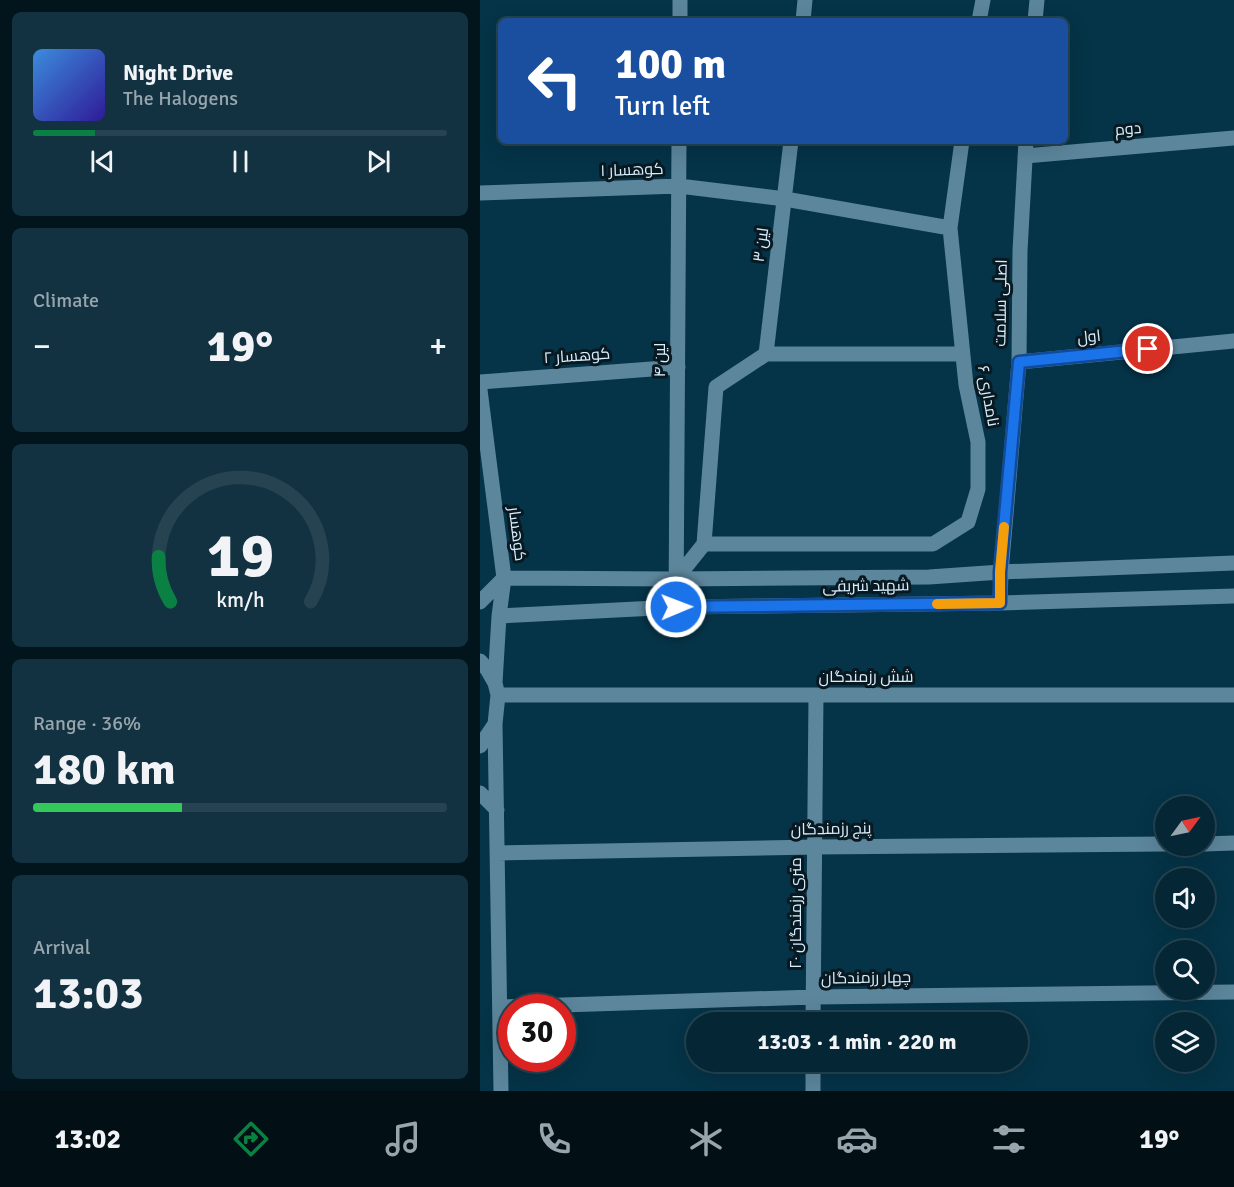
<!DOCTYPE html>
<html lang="en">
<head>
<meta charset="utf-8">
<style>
  body { margin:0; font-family:Signika,Cairo,sans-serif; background:#123241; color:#f1f3f6; height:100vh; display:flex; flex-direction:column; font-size:22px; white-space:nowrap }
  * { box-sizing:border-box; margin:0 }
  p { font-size:20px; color:#97a5ad }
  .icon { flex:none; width:33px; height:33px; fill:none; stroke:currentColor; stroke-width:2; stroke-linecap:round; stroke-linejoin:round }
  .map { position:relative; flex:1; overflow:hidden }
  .drawer { display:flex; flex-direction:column; gap:12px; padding:12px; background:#02151d; width:480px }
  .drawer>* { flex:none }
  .top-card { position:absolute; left:18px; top:18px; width:570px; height:126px; border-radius:9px; box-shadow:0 6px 24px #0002,0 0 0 2px #254350; background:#1a4fa0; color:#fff; overflow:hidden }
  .needle { width:39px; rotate:57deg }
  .controls { position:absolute; left:675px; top:796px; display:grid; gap:12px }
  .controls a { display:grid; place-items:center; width:60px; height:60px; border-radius:50%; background:#042635; box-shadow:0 6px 24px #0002,0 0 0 2px #254350; font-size:30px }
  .speed { position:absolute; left:18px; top:994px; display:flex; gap:12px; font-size:30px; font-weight:700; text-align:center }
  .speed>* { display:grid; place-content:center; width:78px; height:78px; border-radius:50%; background:#042635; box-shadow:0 6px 24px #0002,0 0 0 2px #254350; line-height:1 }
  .speed .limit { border:9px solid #d22; background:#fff; color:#111 }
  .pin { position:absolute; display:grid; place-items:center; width:51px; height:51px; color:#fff; margin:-26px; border:3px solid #fff; border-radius:50%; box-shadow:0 2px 6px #0007 }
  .me { position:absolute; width:66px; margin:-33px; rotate:89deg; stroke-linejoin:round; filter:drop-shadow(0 0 4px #0008) }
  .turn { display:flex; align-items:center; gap:21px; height:126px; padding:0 18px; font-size:27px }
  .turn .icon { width:78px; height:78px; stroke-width:2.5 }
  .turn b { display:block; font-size:42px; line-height:51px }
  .big { font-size:45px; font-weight:700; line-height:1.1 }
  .drawer .tile { flex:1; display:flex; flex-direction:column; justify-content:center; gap:9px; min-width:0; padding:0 21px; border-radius:9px; background:#123241 }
  .drawer .dial { align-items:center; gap:0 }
  .dial svg { height:156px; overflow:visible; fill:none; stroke:#254350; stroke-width:7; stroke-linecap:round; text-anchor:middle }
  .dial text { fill:#f1f3f6; stroke:none }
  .song { display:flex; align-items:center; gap:18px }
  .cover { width:72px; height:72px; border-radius:9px; background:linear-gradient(135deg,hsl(210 70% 55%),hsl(250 70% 35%)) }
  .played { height:6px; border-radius:3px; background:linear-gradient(90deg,#0b8043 15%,#254350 15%) }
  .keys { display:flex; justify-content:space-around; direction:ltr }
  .heat { display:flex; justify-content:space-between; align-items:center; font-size:33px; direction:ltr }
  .charge { height:9px; border-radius:4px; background:linear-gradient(90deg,#34c759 36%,#254350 0) }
  .trip { position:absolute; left:206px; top:1012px; width:342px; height:60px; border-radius:30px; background:#042635; box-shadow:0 6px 24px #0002,0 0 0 2px #254350; font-weight:700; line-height:60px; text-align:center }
  .menu { display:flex; height:96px; justify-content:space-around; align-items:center; background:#020f15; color:#97a5ad }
  .menu .icon { width:42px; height:42px }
  .menu .active { color:#0b8043 }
  .menu b { font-size:27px; color:#f1f3f6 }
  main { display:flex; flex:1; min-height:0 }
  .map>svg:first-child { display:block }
</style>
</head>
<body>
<main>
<section class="drawer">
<div class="tile">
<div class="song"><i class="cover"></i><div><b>Night Drive</b><p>The Halogens</p></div></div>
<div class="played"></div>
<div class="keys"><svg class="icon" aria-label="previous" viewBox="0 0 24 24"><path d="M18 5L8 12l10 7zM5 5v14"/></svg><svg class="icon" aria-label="pause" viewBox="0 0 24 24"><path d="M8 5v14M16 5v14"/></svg><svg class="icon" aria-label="next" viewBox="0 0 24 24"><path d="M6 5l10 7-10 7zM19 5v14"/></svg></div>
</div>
<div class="tile"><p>Climate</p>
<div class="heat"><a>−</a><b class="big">19°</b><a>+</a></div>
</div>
<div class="tile dial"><svg viewBox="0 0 100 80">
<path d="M14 69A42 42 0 1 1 86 69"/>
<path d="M14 69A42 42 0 0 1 8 46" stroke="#0b8043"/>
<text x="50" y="56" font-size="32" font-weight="700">19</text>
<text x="50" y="72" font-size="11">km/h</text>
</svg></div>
<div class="tile"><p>Range · 36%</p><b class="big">180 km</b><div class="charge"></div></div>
<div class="tile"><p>Arrival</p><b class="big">13:03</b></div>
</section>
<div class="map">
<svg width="754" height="1091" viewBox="0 0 754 1091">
  <rect width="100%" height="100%" fill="#053347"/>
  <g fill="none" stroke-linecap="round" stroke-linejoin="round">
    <path stroke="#5c869c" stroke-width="15" d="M200 21V0
      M323 21 325 0
      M499 21 503 0
      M555 21 557 0
      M545 156 754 138
      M0 193 199 186 305 199 470 228
      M286 354 311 141
      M539 362 754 341
      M0 382 198 367
      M0 390 24 578 19 616 15 683
      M224 544 236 387 286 354H482
      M24 578 196 579 449 577 521 572 754 563
      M196 579 224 544H453L488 522 498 489V442L486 385 470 228 482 141
      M0 602 24 578
      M520 603 521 572 539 362 540 251 546 141
      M196 607 199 141
      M19 616 196 607 520 603 754 596
      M0 661 7 669 15 683 18 695 15 724 0 746
      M18 695H754
      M15 724 21 1091
      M0 793 17 810
      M724 844 754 843
      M17 853 335 847 686 844
      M20 1007 334 997 754 992
      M333 1023 336 695
      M333 1091V1062"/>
  </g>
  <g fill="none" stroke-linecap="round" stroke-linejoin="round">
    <g stroke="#114b97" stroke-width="15">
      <path id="route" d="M196 607 520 603V572L539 362 668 349"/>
    </g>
    <use href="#route" stroke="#1a73e8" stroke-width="10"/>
    <path stroke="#f59e0b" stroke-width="10" d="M457 604 520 603V572L524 527"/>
  </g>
  <g text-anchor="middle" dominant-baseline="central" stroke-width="6" stroke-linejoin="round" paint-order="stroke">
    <g font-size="16" fill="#d8eefb" stroke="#081922">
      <text transform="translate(648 129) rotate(-5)">دوم</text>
      <text transform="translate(152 170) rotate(-2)">کوهسار ۱</text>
      <text transform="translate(281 245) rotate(-82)">لین ۳</text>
      <text transform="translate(521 303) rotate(-89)">اصلی سلامت</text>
      <text transform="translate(609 337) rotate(-6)">اول</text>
      <text transform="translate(97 356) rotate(-4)">کوهسار ۲</text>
      <text transform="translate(180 360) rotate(-90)">لین ۴</text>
      <text transform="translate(508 396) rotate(80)">نامداری ۶</text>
      <text transform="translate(37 534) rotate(83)">کوهسار</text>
      <text transform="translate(386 586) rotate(-1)">شهید شریفی</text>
      <text x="386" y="677">شش رزمندگان</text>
      <text transform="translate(351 829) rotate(-1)">پنج رزمندگان</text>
      <text transform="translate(316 913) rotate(-90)">۲۰ متری رزمندگان</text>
      <text transform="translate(386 978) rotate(-1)">چهار رزمندگان</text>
    </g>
  </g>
</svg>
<div class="controls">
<a><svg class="needle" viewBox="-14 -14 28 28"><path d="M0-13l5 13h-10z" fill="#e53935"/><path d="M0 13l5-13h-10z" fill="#97a5ad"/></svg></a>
<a><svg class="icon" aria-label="sound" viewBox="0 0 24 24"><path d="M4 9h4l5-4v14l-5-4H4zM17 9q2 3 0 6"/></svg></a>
<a><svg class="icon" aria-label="search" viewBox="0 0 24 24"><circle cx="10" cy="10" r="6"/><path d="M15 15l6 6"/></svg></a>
<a><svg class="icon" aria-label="layers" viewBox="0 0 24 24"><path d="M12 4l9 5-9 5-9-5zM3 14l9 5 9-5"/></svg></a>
</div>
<div class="speed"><div class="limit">30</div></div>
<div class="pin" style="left:668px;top:349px;background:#d93025"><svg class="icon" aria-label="arrive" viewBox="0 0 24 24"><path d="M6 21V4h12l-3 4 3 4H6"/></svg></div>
<svg class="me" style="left:196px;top:607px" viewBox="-20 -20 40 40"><circle r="17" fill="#1a73e8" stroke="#fff" stroke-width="3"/><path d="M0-11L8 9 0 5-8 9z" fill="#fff"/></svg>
<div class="trip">13:03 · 1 min · 220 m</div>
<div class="top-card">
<div class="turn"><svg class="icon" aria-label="left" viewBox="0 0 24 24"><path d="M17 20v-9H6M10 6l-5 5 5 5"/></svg><div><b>100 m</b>Turn left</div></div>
</div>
</div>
</main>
<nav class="menu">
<b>13:02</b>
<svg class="icon active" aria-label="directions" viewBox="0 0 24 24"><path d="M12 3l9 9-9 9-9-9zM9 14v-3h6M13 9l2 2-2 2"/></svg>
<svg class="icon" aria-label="music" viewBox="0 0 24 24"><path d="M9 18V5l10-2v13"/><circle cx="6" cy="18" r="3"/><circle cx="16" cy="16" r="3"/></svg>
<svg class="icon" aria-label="phone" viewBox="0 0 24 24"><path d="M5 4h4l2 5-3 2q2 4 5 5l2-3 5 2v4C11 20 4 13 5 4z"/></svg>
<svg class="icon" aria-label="climate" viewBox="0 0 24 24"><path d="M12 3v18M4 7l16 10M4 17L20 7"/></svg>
<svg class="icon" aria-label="car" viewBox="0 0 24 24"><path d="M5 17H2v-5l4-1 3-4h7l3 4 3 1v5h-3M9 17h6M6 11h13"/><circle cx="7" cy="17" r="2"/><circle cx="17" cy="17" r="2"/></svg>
<svg class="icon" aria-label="filters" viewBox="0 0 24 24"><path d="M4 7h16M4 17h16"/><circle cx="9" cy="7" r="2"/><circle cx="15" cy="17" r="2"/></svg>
<b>19°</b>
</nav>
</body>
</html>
